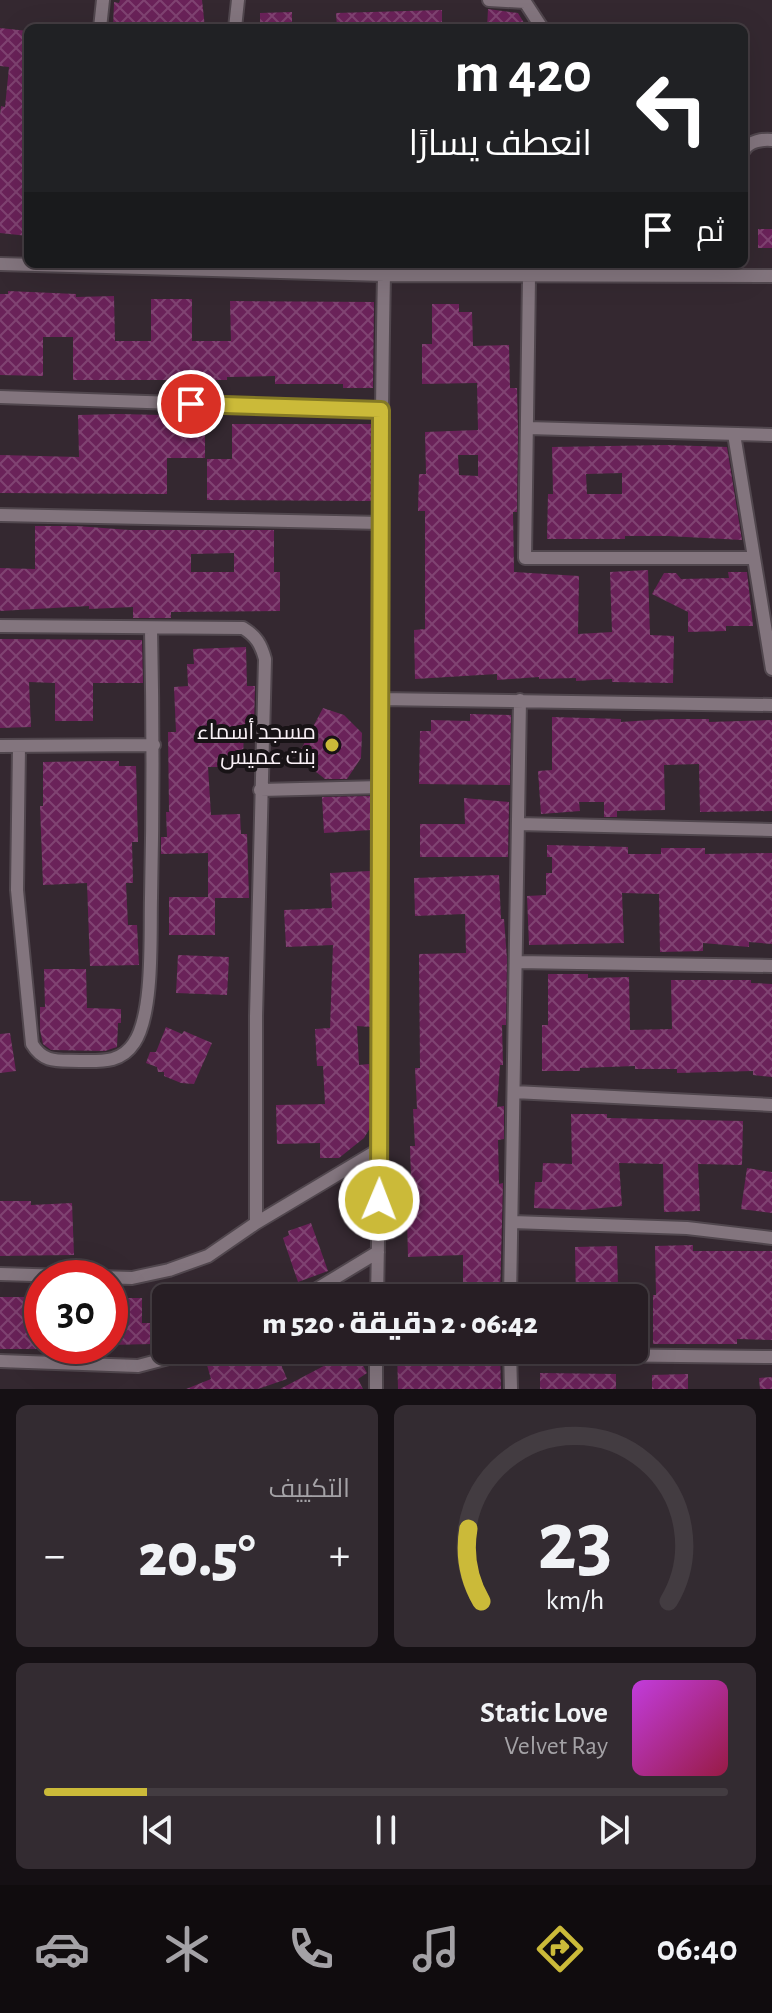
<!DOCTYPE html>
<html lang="ar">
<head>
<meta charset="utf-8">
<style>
  body { margin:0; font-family:"Alegreya Sans",Cairo,sans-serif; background:#332b31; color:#f1f3f6; direction:rtl; height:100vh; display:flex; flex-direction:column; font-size:30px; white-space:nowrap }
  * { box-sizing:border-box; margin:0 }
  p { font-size:26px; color:#a4a2a6 }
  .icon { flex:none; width:44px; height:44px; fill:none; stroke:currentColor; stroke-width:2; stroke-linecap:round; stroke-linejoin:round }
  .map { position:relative; height:1389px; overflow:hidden; direction:ltr }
  .side { display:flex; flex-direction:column; gap:16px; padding:16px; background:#151014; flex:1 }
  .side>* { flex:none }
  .hud { position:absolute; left:24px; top:24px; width:724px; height:244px; border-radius:12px; box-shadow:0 8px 32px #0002,0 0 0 2px #433c41; direction:rtl; background:#202124; color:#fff; overflow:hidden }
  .speed { position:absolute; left:24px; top:1260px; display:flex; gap:16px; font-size:40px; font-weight:700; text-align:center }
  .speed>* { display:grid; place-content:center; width:104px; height:104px; border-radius:50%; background:#271e24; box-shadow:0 8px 32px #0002,0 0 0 2px #433c41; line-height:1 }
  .speed .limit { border:12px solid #d22; background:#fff; color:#111 }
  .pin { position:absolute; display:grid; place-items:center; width:68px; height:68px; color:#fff; margin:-34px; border:4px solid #fff; border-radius:50%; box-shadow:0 2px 8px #0007 }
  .me { position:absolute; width:88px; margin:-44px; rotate:1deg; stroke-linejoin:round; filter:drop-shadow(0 0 6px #0008) }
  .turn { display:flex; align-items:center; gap:28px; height:168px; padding:0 24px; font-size:36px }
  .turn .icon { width:104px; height:104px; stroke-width:2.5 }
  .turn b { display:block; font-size:56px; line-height:68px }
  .then { display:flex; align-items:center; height:76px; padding:0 24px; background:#0003; gap:16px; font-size:30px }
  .big { font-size:60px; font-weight:800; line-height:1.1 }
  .side .card { flex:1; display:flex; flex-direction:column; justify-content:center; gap:12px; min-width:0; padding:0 28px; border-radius:12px; background:#332b31 }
  .side .dial { align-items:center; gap:0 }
  .dial svg { height:208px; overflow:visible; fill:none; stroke:#433c41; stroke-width:7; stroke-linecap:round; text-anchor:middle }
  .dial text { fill:#f1f3f6; stroke:none }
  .song { display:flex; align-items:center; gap:24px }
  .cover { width:96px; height:96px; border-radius:12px; background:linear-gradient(135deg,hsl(290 70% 55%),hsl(340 70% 35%)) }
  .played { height:8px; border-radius:4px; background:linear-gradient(90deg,#cbba39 15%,#433c41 15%) }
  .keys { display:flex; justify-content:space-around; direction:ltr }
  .heat { display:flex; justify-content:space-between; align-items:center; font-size:44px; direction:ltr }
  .side .tiles { flex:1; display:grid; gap:16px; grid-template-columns:1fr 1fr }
  .card:last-child { grid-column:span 2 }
  .trip { position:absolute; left:152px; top:1284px; width:496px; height:80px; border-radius:12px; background:#271e24; box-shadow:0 8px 32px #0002,0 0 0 2px #433c41; font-weight:800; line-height:80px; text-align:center; direction:rtl }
  .tab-bar { display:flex; height:128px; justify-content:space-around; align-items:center; background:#100c0e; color:#a4a2a6 }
  .tab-bar .icon { width:56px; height:56px }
  .tab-bar .active { color:#cbba39 }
  .tab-bar b { font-size:36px; color:#f1f3f6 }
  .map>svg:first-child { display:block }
</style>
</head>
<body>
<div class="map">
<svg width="772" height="1389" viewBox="0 0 772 1389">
  <defs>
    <pattern id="building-cross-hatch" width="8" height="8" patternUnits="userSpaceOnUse" patternTransform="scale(2)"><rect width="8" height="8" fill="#6a2259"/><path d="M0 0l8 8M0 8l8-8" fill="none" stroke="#804372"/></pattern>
  </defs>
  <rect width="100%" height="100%" fill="#342830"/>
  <path fill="url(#building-cross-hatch)" fill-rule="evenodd" d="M120 0H202L205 28H113L114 2 119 3Z
    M488 9 518 13 527 28H487Z
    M442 10V28H337L336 13Z
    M292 12V28H260V13Z
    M0 28 28 31V236L0 233V115L1 106 5 107 9 67 0 66Z
    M758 229H772V248H758Z
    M8 291 76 294V297L114 296 115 341H151V299H192V341H231L230 301 374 302 373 388H343V384H275V376L227 377V380H73V337H43V376L0 375V294H8Z
    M432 304H459V312H472L473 346 509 345 510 388H517L518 431 517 512H513L514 572 579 576 578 634 612 632 610 572 648 570 650 635 674 636 673 683 612 682V679L576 681V678L539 679V677L497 680V674L415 679 414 630 425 629V511H418L419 474H426L425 432 478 430 477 383 422 384V344H432ZM458 455H478V476L459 475Z
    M119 414 205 416V458H167V494L0 493V455L79 457 78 415Z
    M232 424H371L372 501 207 500V459H232Z
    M667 445 727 447 742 540 668 536H625V539H547L548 494H553L552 447ZM622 473V494H587L586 474Z
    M35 526H77L129 530H274V572H280V611L171 612V618H133V607L89 609V606L0 611V568L35 569ZM234 553V572H191V554Z
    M728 572H747L753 626H726V631L688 632V612L652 594 664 573H676L681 579 729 578Z
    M0 639 142 640 143 683H93V721H55V683L29 682 31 727 0 728Z
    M246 647 247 686H255L254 728H244L243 759H225V767H208L211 815 240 814 241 834H247L249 898H215V935H169V897H208V853L161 854V837H167L166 812H169L168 732H176L174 687 188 686 187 664H194L193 649Z
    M323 708 344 715 362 733 361 758 347 779H325L297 757Z
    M470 714 511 715 510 785 419 784 420 731H431V720L470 721Z
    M552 717 621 719V722L665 719H709V722L772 720V811L700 812 699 764 664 765 665 810 617 811V817H604V802H579L580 811 541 814 538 771 552 770Z
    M98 761H119V766H136L138 842H132L133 883H126L128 925H137L139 965 90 966 87 883 43 885 40 806H43V762Z
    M372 796 371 830 324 833 322 797Z
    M464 798 509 802 508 857H420V824H465Z
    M547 845 628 847V854H661V848H705V854L772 853V944L749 942V947L703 943V951L660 952 659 894 622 893 624 943 529 945 527 896 546 895V873H552V857H547Z
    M370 871 371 1027 357 1026 359 1065 369 1064 370 1128 364 1138 339 1158H320V1143L277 1144 276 1105 325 1104 323 1066H317L315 1029 330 1028 333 945 286 947 284 910 332 908 330 873Z
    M499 875 501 919H504L507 959 506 1025H502L503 1065H500L497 1107 504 1106V1139L498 1140 499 1184 503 1183 500 1298H463V1255L408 1257 407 1220 415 1219V1178H411L410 1146H415L413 1109H417L415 1068H420L419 954 466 953 465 914 415 916 414 878Z
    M178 955 229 957 227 995 176 993Z
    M44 969H86L87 1008 121 1009V1023H118L117 1047 105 1051 51 1050 43 1044 40 1030V1007H45Z
    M548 974H588V978L629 977 630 1030 672 1029 671 980H751V983L772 984V1077L753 1075V1071L677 1073V1069H635V1066L580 1068V1071H542V1025H548Z
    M166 1027 182 1034 184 1031 212 1043 194 1084 181 1083 164 1076V1072H158L157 1067 146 1063 150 1052H156Z
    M10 1033 16 1071 0 1073V1034Z
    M571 1114H607V1118L743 1121 742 1165 698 1164 700 1211 664 1212 663 1164 619 1163 622 1206 582 1210 534 1208 535 1182H542L543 1163 572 1164Z
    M747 1168 772 1172V1213L741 1209Z
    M0 1201H31V1205L72 1203 74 1255 0 1256Z
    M311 1223 328 1271 298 1282 283 1238 289 1235 288 1231Z
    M693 1245V1251H772V1340L737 1339V1344H653V1295H656L655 1246Z
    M617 1246 618 1287H606L607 1298H576L575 1247Z
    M0 1297H42V1349H0Z
    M110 1298H142V1323H152V1344L110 1345Z
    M247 1350H275L287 1379 258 1389H186L211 1379 207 1365Z
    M328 1350H355L367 1373 358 1379 363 1389H280L335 1360Z
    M397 1350H500L501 1389H398Z
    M540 1373 616 1374V1389H540Z
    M688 1374V1389H652V1375Z
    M772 1377V1389H760L759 1378Z"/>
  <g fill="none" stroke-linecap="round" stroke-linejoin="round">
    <g stroke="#51474e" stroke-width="16">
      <path id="street" d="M489 0 525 2 542 28
        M100 28 103 0
        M235 28 238 0
        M744 150C749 141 763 139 772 140
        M0 264 384 275 772 276
        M529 277 525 558H754
        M0 397 381 410
        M528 428 772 435
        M734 434 772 669
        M0 515 382 523
        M0 626 243 628C256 636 261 644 265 659L256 1016V1223
        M380 699 772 705
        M0 746 154 745
        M19 747 17 890 32 1044C44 1064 59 1060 80 1061 102 1061 121 1063 134 1043 154 1014 150 934 151 898 153 808 153 719 151 629
        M260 790 382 787
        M518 824 772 830
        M516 962 772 966
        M514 1092 772 1105
        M512 1222 687 1228 772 1238
        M0 1274 132 1278 169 1270 208 1256 256 1223 380 1149
        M302 1298 378 1252
        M377 1298C384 957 377 616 384 275
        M510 1298 520 700
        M510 1350 511 1389
        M510 1354 772 1357
        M0 1361 138 1366 199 1350
        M376 1389V1350"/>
    </g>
    <use href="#street" stroke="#83757e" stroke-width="12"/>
  </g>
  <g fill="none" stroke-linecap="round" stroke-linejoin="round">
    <g stroke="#847925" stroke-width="20">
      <path id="route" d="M191 404 381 410 379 1200"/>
    </g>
    <use href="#route" stroke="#cbba39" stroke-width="14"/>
  </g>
  <circle fill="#cbba39" stroke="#181316" stroke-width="3" cx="332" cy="745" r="8"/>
  <g text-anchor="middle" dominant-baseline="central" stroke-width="8" stroke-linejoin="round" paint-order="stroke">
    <g font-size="22" fill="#faf1f7" stroke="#181316" text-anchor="end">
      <text x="316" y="732">مسجد أسماء<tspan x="316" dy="25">بنت عميس</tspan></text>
    </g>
  </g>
</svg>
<div class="speed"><div class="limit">30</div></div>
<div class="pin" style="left:191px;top:404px;background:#d93025"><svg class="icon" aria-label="arrive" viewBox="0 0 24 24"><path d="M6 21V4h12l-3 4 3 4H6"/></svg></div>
<svg class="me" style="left:379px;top:1200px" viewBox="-20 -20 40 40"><circle r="17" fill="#cbba39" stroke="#fff" stroke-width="3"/><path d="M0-11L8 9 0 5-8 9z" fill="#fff"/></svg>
<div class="trip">06:42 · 2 دقيقة · 520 m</div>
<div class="hud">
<div class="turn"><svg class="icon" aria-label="left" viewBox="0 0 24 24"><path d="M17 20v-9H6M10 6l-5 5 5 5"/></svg><div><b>420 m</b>انعطف يسارًا</div></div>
<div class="then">ثم<svg class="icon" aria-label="arrive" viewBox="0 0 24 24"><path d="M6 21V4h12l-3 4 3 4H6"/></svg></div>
</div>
</div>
<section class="side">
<div class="tiles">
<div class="card dial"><svg viewBox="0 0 100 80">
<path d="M14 69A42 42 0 1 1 86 69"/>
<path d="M14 69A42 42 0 0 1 9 41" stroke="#cbba39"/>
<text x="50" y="56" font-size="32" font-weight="700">23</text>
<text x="50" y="72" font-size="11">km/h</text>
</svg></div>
<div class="card"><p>التكييف</p>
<div class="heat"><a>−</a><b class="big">20.5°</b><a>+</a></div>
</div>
<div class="card">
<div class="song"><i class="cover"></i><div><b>Static Love</b><p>Velvet Ray</p></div></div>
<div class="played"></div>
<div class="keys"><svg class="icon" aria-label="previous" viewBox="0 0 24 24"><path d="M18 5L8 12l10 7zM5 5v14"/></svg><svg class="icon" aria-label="pause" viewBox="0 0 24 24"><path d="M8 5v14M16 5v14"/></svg><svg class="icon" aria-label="next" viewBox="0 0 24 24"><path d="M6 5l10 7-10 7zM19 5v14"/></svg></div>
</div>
</div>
</section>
<nav class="tab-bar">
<b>06:40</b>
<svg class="icon active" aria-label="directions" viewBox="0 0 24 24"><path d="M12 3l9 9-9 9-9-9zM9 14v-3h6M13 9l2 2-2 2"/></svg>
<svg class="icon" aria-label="music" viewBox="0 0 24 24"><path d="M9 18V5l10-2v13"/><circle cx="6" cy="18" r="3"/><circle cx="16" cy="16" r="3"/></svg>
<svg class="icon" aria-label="phone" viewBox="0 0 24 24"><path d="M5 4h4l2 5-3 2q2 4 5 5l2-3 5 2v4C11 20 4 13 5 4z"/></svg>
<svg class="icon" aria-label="climate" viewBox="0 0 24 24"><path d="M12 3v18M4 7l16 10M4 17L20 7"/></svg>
<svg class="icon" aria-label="car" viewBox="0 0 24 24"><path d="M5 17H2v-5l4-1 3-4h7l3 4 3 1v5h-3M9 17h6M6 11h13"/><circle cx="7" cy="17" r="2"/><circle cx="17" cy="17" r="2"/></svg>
</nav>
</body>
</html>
